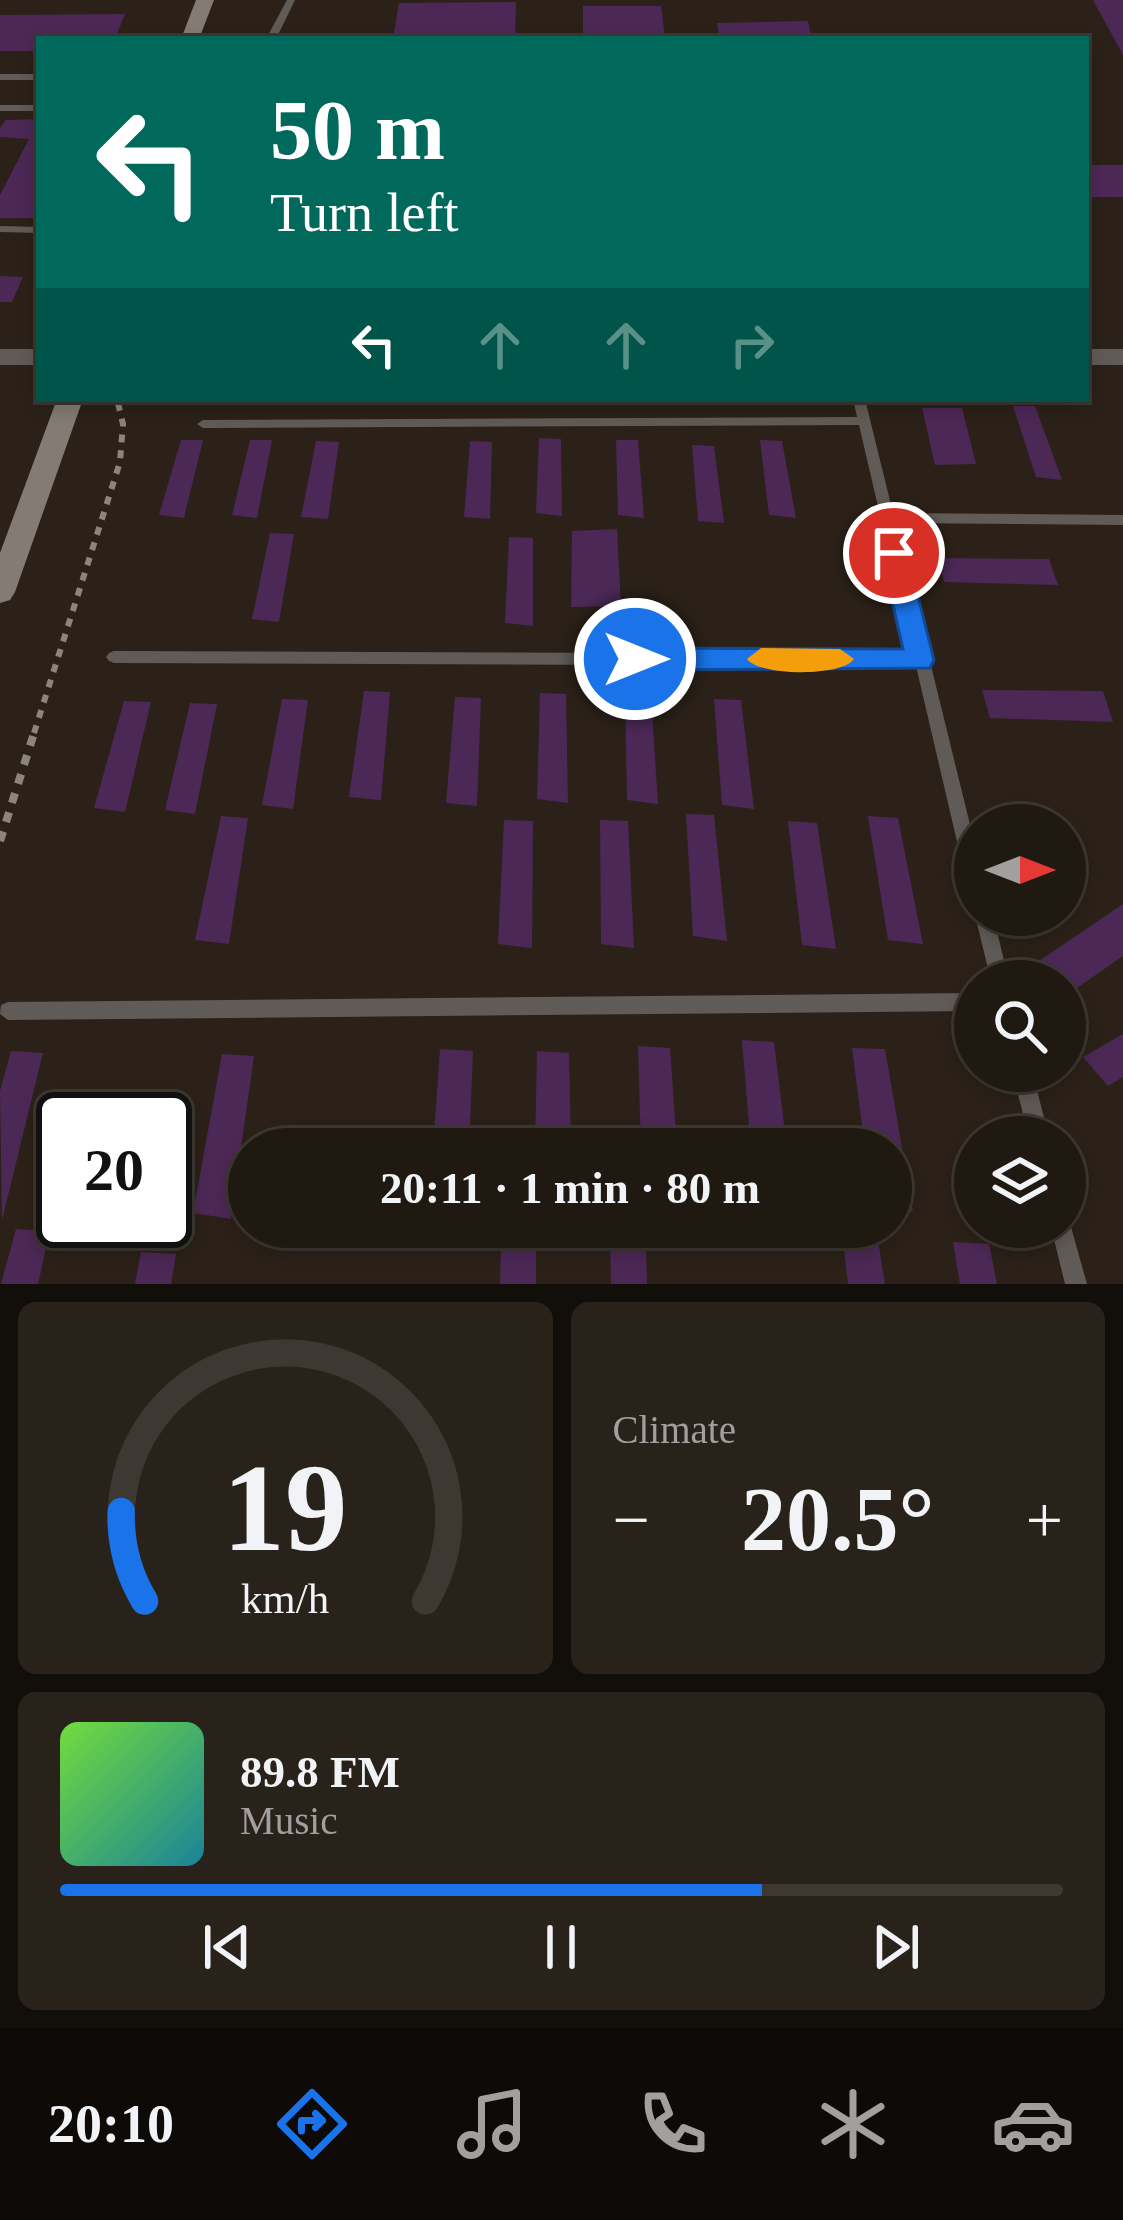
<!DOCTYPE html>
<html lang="en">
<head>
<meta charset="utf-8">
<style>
  body { margin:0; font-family:Georgia,serif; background:#28221b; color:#f1f3f6; height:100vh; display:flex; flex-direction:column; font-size:45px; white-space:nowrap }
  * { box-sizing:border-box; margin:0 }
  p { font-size:39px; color:#a2a09f }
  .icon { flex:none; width:66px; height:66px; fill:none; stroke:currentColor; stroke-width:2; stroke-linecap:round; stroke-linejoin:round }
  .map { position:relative; height:1284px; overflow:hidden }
  .details { display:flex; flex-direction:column; gap:18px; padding:18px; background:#120e0a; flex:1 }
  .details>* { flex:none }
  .banner { position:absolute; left:36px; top:36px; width:1053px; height:366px; border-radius:0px; box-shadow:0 6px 18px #0003,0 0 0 3px #3d3832; background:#00695c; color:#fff; overflow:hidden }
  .needle { width:78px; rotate:90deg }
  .buttons { position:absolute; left:954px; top:804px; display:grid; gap:24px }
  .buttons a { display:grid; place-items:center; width:132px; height:132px; border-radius:50%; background:#201912; box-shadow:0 6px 18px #0003,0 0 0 3px #3d3832; font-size:60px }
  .speed { position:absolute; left:36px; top:1092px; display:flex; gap:24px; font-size:60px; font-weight:700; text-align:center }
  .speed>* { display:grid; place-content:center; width:156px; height:156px; border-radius:50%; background:#201912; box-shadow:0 6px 18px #0003,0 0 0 3px #3d3832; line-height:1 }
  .speed .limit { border:6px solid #111; border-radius:18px; background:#fff; color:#111 }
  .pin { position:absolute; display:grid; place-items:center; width:102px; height:102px; color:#fff; margin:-51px; border:6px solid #fff; border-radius:50%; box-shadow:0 3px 12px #0007 }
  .me { position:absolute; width:132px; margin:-66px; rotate:90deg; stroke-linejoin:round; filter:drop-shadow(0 0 9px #0008) }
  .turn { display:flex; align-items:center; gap:42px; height:252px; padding:0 36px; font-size:54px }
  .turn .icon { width:156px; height:156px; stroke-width:2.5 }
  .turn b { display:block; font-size:84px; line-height:102px }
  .lanes { display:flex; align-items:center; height:114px; padding:0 36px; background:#0003; justify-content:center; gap:60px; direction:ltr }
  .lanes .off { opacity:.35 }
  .big { font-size:90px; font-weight:700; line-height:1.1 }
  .details .card { flex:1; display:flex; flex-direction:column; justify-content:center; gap:18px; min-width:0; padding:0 42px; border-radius:18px; background:#28221b }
  .details .dial { align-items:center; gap:0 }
  .dial svg { height:312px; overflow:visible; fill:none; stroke:#3d3832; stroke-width:7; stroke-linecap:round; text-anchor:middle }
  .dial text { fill:#f1f3f6; stroke:none }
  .song { display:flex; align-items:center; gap:36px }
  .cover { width:144px; height:144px; border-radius:18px; background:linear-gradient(135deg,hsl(100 70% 55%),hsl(190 70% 35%)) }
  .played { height:12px; border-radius:6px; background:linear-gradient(90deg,#1a73e8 70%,#3d3832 70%) }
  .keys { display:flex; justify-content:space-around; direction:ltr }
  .heat { display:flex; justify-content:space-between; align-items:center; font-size:66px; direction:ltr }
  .details .tiles { flex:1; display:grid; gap:18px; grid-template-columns:1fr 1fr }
  .card:last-child { grid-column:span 2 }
  .trip { position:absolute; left:228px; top:1128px; width:684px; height:120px; border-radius:60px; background:#201912; box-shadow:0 6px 18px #0003,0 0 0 3px #3d3832; font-weight:700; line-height:120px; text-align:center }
  .tab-bar { display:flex; height:192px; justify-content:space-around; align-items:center; background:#0d0a07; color:#a2a09f }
  .tab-bar .icon { width:84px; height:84px }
  .tab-bar .current { color:#1a73e8 }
  .tab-bar b { font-size:54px; color:#f1f3f6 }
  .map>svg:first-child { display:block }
</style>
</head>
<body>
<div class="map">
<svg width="1123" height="1284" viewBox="0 0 1123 1284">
  <rect width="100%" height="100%" fill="#2b2118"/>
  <path fill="#4c2856" d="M1093 0H1123V55Z
    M516 2 515 39H393L399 3Z
    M583 6H661L665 39H583Z
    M125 14 115 39H39V51H0V15Z
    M808 21 812 39H720L717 23Z
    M39 119V207L34 218H0V195L29 139 0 137V128L6 120Z
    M1086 165H1123V197H1086Z
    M0 276 23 277 12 302H0Z
    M1013 406H1035L1062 480 1036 477Z
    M922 408H962L976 464 935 465Z
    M539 438 561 439 562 516 536 513Z
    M181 440H203L184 518 159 515Z
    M250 440H272L257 518 232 515Z
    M616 440H638L644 518 618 515Z
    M760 440 782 441 796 518 769 515Z
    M316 441 339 442 328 519 301 517Z
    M470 441 492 442 490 519 464 517Z
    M692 445 714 446 724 523 698 521Z
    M617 529 621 606 571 607 572 531Z
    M270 533 294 534 279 622 252 619Z
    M509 537 533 538V626L505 623Z
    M938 558 1049 559 1058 585 944 582Z
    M982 690 1103 691 1113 722 990 718Z
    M364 691 390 692 381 800 349 797Z
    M540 693 566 694 568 803 537 799Z
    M625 694 651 696 658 804 627 800Z
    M455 697 481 698 477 806 446 803Z
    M282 699 308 700 293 809 262 805Z
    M714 699 741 700 754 809 722 805Z
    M124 701 151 702 125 812 94 808Z
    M190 703 217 704 195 814 165 810Z
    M686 814 714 815 727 941 693 936Z
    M221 816 248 818 229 944 195 940Z
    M868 816 898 818 923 944 888 940Z
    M504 820 533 821 532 948 498 944Z
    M600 820 628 821 634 948 601 944Z
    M788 821 817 823 836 949 802 945Z
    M1123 904V956L1067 995 1065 981H1053L1036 963Z
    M1123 1034V1077L1108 1086 1083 1057Z
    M742 1040 774 1042 787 1149H751Z
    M638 1046 670 1048 677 1149H641Z
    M852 1048 885 1049 913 1212 891 1209V1149H865Z
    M440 1049 473 1051 469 1149H433Z
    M11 1051 43 1053 2 1220 0 1091Z
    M537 1051 569 1053 571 1149H535Z
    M222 1054 254 1056 231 1219 193 1213Z
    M16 1229 50 1231 38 1284H1Z
    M842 1232 877 1234 885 1284H848Z
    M501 1240 536 1242V1284H500Z
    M610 1242 646 1244 647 1284H611Z
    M953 1242 989 1244 997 1284H960Z
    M141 1252 176 1254 171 1284H135Z"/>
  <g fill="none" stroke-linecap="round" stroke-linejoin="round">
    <path stroke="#8d847d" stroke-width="6" stroke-dasharray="8 8" stroke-linecap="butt" d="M34 733 120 462 123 424 117 399"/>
    <path stroke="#8d847d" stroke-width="8" stroke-dasharray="10 10" stroke-linecap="butt" d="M0 841 35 730"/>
    <path fill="#615b57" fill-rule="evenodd" d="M287 0H295L276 39H266Z
      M0 74H39V80H0Z
      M0 105H39V111H0Z
      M0 226 39 227V233L0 232Z
      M853 399H865L893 513 1123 515V525L896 523 975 845V888L969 886 966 880 916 666 114 663 109 661 106 657 109 653 114 651 913 654 882 522 878 518 880 515 859 425 203 428 197 424 203 420 857 417Z
      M975 915H993L1009 981H991Z
      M975 993V1011L8 1020 0 1014 1 1005 8 1002Z
      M1012 1071H1032L1049 1137H1029Z
      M1065 1218 1071 1227 1087 1284H1065L1051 1227H1065Z"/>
    <path fill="#615b57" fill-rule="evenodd" d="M0 349H39V365H0Z
      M1086 349H1123V365H1086Z"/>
    <path fill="#847b74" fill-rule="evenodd" d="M196 0H214L199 39H181Z
      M57 399H83L15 592 10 600 0 603V553Z"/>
  </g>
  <path fill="#1a73e8" stroke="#114b97" stroke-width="3" d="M894 544 907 553 934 660 930 668 635 670 622 659 635 648 903 649 881 553Z"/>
  <path fill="#f59e0b" d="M761 648 840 649 854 659C842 677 759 676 747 659Z"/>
</svg>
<div class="buttons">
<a><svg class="needle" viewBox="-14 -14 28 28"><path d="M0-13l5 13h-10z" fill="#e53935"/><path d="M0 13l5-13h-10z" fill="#a2a09f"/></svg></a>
<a><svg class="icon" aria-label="search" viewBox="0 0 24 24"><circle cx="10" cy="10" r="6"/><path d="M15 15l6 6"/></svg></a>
<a><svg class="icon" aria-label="layers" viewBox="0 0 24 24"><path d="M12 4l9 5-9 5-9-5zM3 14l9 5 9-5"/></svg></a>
</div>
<div class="speed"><div class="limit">20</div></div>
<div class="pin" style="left:894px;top:553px;background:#d93025"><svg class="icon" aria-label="arrive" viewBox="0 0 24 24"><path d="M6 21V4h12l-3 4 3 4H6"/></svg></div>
<svg class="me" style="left:635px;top:659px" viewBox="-20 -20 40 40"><circle r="17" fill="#1a73e8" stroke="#fff" stroke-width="3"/><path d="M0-11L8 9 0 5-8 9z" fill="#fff"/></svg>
<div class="trip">20:11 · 1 min · 80 m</div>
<div class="banner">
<div class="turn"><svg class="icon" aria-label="left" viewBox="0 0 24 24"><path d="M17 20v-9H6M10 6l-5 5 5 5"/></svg><div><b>50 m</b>Turn left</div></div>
<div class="lanes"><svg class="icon" aria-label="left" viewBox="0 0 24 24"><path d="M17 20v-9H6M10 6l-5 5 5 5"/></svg><svg class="icon off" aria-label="ahead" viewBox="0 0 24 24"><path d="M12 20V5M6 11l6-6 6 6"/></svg><svg class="icon off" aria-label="ahead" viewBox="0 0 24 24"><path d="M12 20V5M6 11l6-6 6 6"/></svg><svg class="icon off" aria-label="right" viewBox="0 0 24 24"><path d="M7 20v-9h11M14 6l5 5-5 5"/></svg></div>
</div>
</div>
<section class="details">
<div class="tiles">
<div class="card dial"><svg viewBox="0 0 100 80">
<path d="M14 69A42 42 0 1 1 86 69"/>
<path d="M14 69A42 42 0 0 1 8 46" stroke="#1a73e8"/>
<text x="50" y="56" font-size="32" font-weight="700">19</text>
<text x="50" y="72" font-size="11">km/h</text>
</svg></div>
<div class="card"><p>Climate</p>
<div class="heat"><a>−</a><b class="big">20.5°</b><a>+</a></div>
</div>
<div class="card">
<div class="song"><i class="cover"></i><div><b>89.8 FM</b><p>Music</p></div></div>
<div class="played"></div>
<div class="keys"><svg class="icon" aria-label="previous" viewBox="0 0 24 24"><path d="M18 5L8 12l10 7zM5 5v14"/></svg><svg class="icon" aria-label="pause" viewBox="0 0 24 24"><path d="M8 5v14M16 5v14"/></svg><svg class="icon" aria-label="next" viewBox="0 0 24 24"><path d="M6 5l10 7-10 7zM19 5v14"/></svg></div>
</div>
</div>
</section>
<nav class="tab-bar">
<b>20:10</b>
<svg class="icon current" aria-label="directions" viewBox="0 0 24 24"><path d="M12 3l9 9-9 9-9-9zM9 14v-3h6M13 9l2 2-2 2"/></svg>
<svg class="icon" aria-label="music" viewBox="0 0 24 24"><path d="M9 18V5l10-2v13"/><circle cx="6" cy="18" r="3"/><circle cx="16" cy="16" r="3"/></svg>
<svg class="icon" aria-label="phone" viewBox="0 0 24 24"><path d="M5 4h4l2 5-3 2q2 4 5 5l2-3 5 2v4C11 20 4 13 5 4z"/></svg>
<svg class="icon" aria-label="climate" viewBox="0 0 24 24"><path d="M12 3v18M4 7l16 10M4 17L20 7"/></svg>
<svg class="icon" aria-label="car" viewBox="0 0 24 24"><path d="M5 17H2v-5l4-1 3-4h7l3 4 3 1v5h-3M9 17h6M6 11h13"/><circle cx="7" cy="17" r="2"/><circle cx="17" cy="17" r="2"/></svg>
</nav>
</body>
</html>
